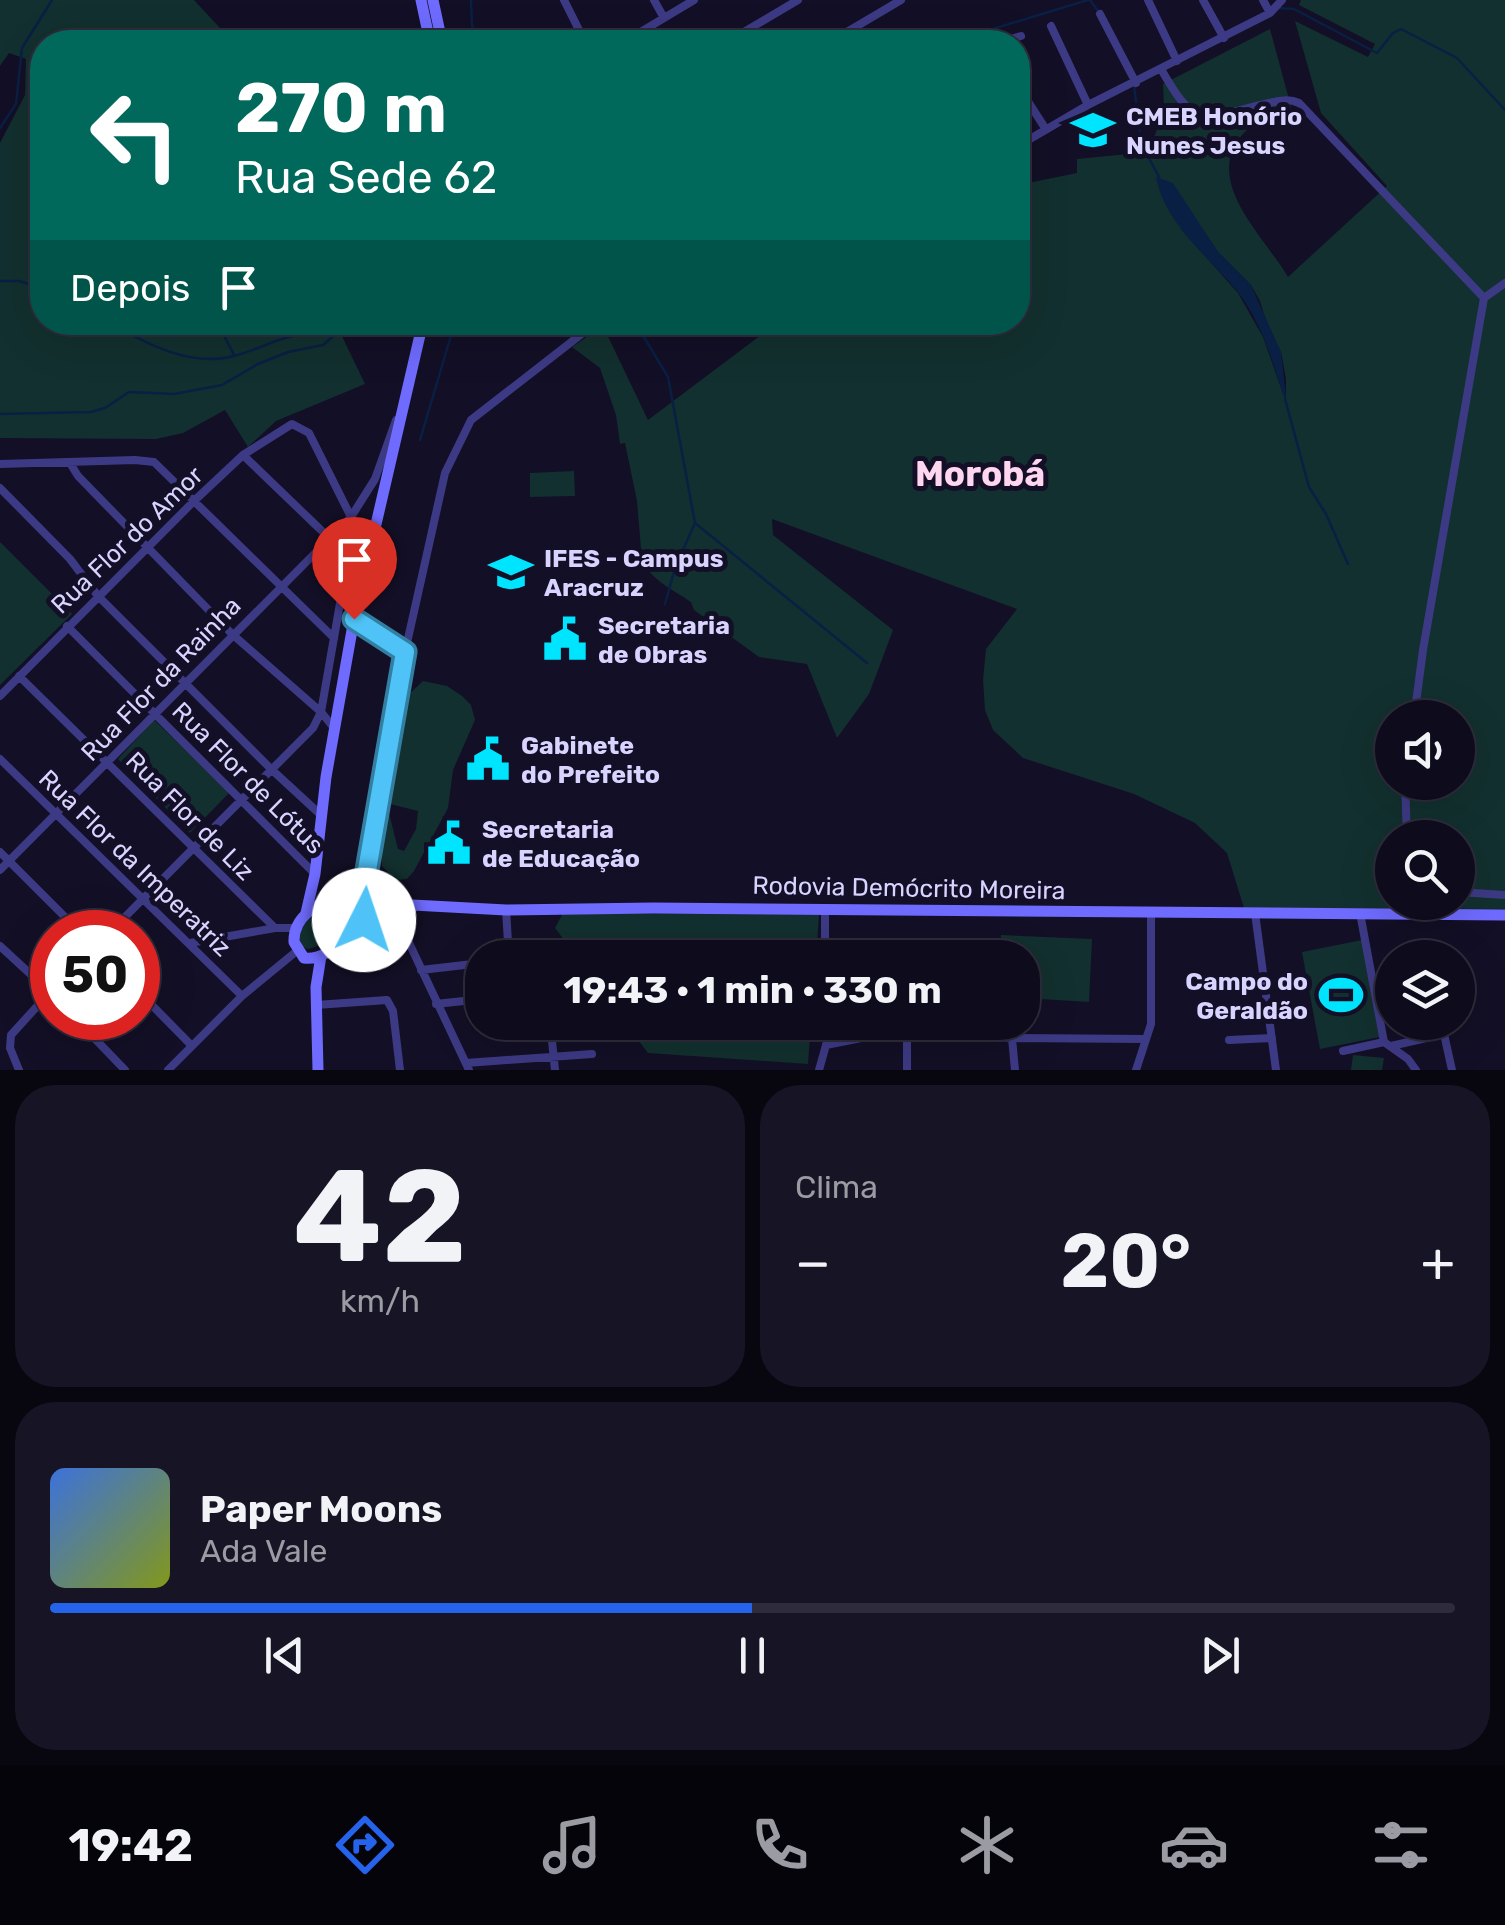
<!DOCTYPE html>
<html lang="pt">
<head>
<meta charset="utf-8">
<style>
  body { margin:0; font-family:Rubik,sans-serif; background:#171425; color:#f1f3f6; height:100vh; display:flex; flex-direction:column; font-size:38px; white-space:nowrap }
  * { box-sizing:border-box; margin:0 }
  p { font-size:32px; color:#9b9ba3 }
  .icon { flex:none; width:55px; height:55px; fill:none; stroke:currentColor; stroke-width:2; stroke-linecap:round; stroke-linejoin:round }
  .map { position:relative; height:1070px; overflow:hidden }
  .drawer { display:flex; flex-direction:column; gap:15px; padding:15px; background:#08060f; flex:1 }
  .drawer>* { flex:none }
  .guide { position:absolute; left:30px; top:30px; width:1000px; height:305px; border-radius:40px; box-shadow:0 10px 40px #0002,0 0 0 2px #2e2b3b; background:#00695c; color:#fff; overflow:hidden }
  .buttons { position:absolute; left:1375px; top:700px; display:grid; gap:20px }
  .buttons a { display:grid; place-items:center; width:100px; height:100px; border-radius:50%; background:#0e0b1c; box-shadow:0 10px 40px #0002,0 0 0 2px #2e2b3b; font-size:50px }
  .speed { position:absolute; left:30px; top:910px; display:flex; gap:20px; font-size:50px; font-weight:700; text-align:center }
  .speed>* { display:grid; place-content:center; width:130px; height:130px; border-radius:50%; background:#0e0b1c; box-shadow:0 10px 40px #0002,0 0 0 2px #2e2b3b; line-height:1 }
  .speed .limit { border:15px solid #d22; background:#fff; color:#111 }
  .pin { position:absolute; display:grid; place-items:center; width:85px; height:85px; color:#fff; margin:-102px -42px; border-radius:50% 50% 50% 0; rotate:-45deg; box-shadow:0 0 10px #0007 }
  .pin .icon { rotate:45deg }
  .me { position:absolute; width:110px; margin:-55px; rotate:4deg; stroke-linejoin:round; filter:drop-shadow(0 0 8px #0008) }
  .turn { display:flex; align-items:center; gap:35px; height:210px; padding:0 40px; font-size:45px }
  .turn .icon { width:130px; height:130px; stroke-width:2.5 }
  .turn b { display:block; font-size:70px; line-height:85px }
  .then { display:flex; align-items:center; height:95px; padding:0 40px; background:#0003; gap:20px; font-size:38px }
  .big { font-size:75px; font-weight:700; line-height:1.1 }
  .drawer .widget { flex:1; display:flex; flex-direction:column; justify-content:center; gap:15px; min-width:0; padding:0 35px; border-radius:40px; background:#171425 }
  .drawer .dial { align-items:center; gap:0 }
  .dial b { font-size:130px; line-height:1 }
  .song { display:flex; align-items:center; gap:30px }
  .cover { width:120px; height:120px; border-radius:15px; background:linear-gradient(135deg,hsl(220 70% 55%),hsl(70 70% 35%)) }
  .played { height:10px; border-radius:5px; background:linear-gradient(90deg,#2563eb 50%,#2e2b3b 50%) }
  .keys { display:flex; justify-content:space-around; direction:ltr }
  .heat { display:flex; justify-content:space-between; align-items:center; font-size:55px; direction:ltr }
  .drawer .tiles { flex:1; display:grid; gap:15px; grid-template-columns:1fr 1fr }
  .widget:last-child { grid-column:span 2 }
  .trip { position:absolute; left:465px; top:940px; width:575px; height:100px; border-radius:40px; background:#0e0b1c; box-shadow:0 10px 40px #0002,0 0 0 2px #2e2b3b; font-weight:700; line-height:100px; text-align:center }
  .tab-bar { display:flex; height:160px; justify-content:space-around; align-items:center; background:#06040b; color:#9b9ba3 }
  .tab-bar .icon { width:70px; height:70px }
  .tab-bar .current { color:#2563eb }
  .tab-bar b { font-size:45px; color:#f1f3f6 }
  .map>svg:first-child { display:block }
</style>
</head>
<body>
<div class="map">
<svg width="1505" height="1070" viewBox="0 0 1505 1070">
  <rect width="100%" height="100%" fill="#130f26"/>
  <path fill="#12302f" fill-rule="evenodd" d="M0 0H194L233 42H42V322L350 323 340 332 365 384 276 421 248 447 225 410 183 433 156 439 0 438V143L25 95 26 59 9 53 0 66Z
    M1301 0H1505V909L1244 908 1227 853 1195 823 1134 794 1023 758 993 730 985 710 983 680 986 649 1017 609 772 519 773 535 893 630 869 694 837 738 807 664 759 657 694 610 691 602C672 589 654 582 642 561L637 501 625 443 620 444 616 415 600 368 572 347 603 326 648 420 777 323 1018 322V185L1077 173V159L1149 152 1164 109 1163 84 1270 29 1293 114C1277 114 1254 122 1243 134 1201 181 1265 237 1288 277L1387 186 1321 113 1295 21 1368 57 1375 44 1299 5ZM1196 220 1218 252 1251 285 1260 301 1269 331 1281 352 1286 379V402L1263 337 1238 293 1181 229ZM1392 718H1458V782H1392ZM1392 838H1458V902H1392Z
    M574 471 575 496 530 497V473Z
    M0 542 72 614 0 685Z
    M423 681 447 686 462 696 471 705 475 720 453 770 448 808 414 871 407 879 396 880 382 866 381 822 389 813 398 849 404 851 416 829 418 811 390 804 387 797 408 695Z
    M154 720 230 792 190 833 118 759Z
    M335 903 348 904 355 909 357 917 321 945 308 949 300 945 298 935 307 921Z
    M563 913 819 915 816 958 577 957 555 928Z
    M1001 935 1092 939 1089 1002 1023 998 1022 958 1000 957Z
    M1362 940 1380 1037 1320 1049 1302 952Z
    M625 1023H811L808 1064 648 1053Z
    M1353 1055 1384 1058 1382 1070H1351Z"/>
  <path fill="#0a1f44" d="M1156 177 1173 183 1218 252 1251 285 1281 352 1287 406C1274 368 1263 323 1237 291 1207 255 1165 224 1156 177Z"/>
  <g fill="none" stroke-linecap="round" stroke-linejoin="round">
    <path stroke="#0a1f44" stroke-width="2.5" d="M471 0 472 26 481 42
      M1090 0 1098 11
      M1279 8 1294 9 1377 53 1393 33 1401 29 1457 58 1505 110
      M950 42 1088 0
      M1134 85 1141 143 1159 177
      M0 128 16 104 22 48 52 0
      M0 281H19L42 288
      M107 322C145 343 191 368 234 356 275 345 285 329 333 336
      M217 322 234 355
      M635 322 668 377 695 523 867 663
      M1285 399 1309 487 1326 514 1348 564
      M0 414 91 412 105 408 129 392 174 394 222 385 258 364 288 352 323 345 350 322
      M420 440 455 322
      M665 604 675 568 695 523"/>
    <path stroke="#3d3a85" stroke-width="8" d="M564 0 585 42
      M654 0 664 18
      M1148 0 1177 61
      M1203 0 1224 38
      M1263 0 1270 13
      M1100 14 1136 83
      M1051 26 1088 105
      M624 42 694 0
      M727 42 798 0
      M830 42 901 0
      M1000 42 1021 36
      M1161 69C1198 134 1202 118 1269 103 1280 101 1288 98 1299 103L1484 298 1505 283
      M1018 86 1045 128
      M1018 146 1088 105 1270 13 1282 0
      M243 455 350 558
      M70 463 78 476 232 634 321 712 334 728
      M0 464 135 460 154 462 334 638
      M0 488 70 559 98 596 271 769 322 816
      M354 619 405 652
      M67 626 315 874
      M19 676 275 928H295
      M0 696 194 501 243 455 292 424 309 433 351 517 353 529 321 712 313 728 110 932
      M1414 718 1423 650 1484 298
      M0 759 242 996
      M1405 782 1407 838
      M0 852 80 932
      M0 870 351 517 375 479 396 420
      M1458 892 1505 895
      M362 903 405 652 445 473 471 420 597 322
      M506 910 509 958
      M394 911 469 1070
      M1255 913 1276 1070
      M1360 913 1384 1042 1408 1059 1416 1070
      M190 943 275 928
      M0 946 52 994
      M825 958V910
      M421 970 482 963
      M138 991 192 1046
      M436 1004 482 999
      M316 1005 387 1000 393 1011 400 1070
      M75 1018 125 1070
      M550 1022 555 1070
      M827 1022 838 1028 1012 1038 1146 1039
      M1426 1022 1430 1037
      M907 1035V1070
      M1012 1038 1015 1070
      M1229 1040 1272 1038
      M826 1045 871 1036H906
      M1391 1046 1444 1034 1452 1070
      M1343 1051 1384 1042
      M466 1063 592 1054
      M19 1070 10 1048 11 1035 52 990
      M168 1070 242 996 298 950
      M819 1070 826 1045 838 1028
      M1136 1070 1151 1024V914"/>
    <path stroke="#6f6bff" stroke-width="11" d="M421 0 430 42
      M433 0 442 42
      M340 896 354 899 365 907 360 927C344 939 325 961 304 958L294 942C293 917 318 902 340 896Z
      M365 907 394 904 506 910 653 908 1505 915
      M306 913 315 874 326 777 354 619 423 322
      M360 927 411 910
      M318 1070 316 987 321 956"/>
  </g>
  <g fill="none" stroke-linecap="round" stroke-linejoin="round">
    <g stroke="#337fa1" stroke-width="25">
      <path id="route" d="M354 619 405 652 363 893 364 920"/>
    </g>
    <use href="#route" stroke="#4fc3f7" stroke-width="18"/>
  </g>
  <defs>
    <g id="school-bare" transform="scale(3.45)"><path d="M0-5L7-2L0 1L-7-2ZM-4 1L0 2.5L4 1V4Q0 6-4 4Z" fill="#00e5ff" stroke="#130f26" stroke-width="2.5" paint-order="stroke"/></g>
    <g id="university-bare" transform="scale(3.45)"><path d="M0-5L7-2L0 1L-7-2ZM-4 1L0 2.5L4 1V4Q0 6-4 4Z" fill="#00e5ff" stroke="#130f26" stroke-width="2.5" paint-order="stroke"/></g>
    <g id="civic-bare" transform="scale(3.45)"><path d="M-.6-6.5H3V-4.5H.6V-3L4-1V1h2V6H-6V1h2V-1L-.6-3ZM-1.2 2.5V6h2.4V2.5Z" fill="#00e5ff" stroke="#130f26" stroke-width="2.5" paint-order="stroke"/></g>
    <g id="stadium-bare" transform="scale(3.45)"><path d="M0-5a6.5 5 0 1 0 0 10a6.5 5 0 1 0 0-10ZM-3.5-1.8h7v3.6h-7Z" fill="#00e5ff" stroke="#130f26" stroke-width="2.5" paint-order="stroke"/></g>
  </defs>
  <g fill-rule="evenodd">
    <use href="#school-bare" x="1093" y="130"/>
    <use href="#university-bare" x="511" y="572"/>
    <use href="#civic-bare" x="565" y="639"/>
    <use href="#civic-bare" x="488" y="759"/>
    <use href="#civic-bare" x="449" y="843"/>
    <use href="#stadium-bare" x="1341" y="995"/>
  </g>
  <g text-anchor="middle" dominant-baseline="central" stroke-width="10" stroke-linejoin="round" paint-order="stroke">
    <g font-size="25" font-weight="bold" fill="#d9d4ff" stroke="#130f26" text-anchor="start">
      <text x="1126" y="116">CMEB Honório<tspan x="1126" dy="29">Nunes Jesus</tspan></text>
      <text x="544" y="558">IFES - Campus<tspan x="544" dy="29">Aracruz</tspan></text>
      <text x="598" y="625">Secretaria<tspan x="598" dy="29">de Obras</tspan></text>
      <text x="521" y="745">Gabinete<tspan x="521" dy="29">do Prefeito</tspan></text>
      <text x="482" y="829">Secretaria<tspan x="482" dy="29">de Educação</tspan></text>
      <text x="1308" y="981" text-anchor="end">Campo do<tspan x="1308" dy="29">Geraldão</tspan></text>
    </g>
    <g font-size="25" fill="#d9d4ff" stroke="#130f26">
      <text transform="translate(127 540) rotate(-44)">Rua Flor do Amor</text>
      <text transform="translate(161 679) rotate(-46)">Rua Flor da Rainha</text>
      <text transform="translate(248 778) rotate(45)">Rua Flor de Lótus</text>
      <text transform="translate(190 816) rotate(45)">Rua Flor de Liz</text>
      <text transform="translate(135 863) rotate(44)">Rua Flor da Imperatriz</text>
      <text transform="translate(909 888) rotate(1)">Rodovia Demócrito Moreira</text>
    </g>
    <g font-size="35" font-weight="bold" fill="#ffd6f0" stroke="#130f26">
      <text x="980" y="474">Morobá</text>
    </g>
  </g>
</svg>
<div class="buttons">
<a><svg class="icon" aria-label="sound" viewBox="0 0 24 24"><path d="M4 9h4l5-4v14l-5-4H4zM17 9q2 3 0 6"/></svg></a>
<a><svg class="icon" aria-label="search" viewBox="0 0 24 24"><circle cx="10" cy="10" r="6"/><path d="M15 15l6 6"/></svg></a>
<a><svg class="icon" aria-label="layers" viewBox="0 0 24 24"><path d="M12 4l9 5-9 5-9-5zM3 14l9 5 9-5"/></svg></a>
</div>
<div class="speed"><div class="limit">50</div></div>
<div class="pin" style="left:354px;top:619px;background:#d93025"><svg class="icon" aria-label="arrive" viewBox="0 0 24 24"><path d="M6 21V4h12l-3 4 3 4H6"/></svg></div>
<svg class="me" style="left:364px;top:920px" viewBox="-20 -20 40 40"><circle r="19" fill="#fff"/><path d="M0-13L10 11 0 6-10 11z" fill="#4fc3f7"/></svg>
<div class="trip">19:43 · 1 min · 330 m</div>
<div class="guide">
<div class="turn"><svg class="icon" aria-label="left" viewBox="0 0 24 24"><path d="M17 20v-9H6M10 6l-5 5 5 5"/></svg><div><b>270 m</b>Rua Sede 62</div></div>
<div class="then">Depois<svg class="icon" aria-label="arrive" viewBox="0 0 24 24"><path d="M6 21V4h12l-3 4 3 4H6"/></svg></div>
</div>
</div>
<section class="drawer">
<div class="tiles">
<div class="widget dial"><b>42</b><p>km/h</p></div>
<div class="widget"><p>Clima</p>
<div class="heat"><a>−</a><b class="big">20°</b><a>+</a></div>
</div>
<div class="widget">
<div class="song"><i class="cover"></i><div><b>Paper Moons</b><p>Ada Vale</p></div></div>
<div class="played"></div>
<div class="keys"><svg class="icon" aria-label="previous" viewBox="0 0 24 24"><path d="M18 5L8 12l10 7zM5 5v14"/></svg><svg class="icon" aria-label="pause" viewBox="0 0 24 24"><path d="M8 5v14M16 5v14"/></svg><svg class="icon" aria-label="next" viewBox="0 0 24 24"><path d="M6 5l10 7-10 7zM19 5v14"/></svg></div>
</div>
</div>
</section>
<nav class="tab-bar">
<b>19:42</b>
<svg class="icon current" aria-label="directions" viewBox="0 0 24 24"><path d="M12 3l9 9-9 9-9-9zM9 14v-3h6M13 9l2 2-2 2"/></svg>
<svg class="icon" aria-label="music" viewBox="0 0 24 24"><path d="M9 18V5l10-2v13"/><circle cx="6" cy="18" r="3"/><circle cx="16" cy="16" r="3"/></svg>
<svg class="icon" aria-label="phone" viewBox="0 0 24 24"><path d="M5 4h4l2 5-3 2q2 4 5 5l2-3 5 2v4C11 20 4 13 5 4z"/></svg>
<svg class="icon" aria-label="climate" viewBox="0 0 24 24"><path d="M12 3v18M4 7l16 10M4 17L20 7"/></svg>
<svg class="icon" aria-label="car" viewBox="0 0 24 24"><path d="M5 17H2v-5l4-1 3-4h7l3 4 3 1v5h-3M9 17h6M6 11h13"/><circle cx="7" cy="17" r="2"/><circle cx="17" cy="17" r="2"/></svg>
<svg class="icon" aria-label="filters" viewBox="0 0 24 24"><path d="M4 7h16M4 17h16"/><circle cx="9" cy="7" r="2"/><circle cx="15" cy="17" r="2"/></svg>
</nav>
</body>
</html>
